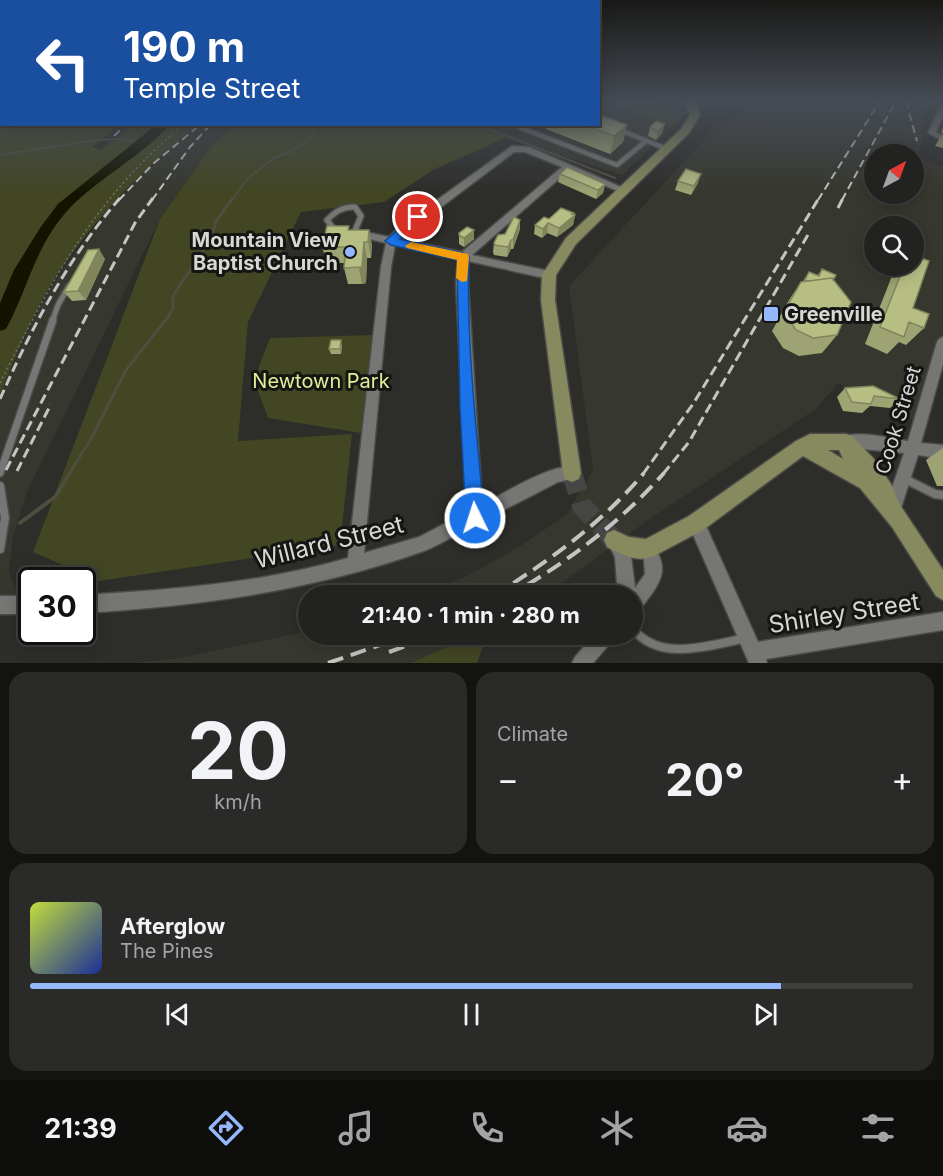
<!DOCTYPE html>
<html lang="en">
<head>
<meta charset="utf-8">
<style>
  body { margin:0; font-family:Inter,sans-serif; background:#2a2a29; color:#f1f3f6; height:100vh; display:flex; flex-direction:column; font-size:22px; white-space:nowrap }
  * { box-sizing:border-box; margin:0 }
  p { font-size:20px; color:#a2a4a5 }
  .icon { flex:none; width:33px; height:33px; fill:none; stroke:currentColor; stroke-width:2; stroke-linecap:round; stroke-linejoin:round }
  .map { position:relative; height:663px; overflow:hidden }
  .drawer { display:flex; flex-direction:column; gap:9px; padding:9px; background:#131312; flex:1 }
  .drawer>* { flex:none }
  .banner { position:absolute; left:0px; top:0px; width:600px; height:126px; box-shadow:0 3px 15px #0003,0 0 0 2px #3f3f3e; background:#1a4fa0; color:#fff; overflow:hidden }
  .needle { width:39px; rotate:41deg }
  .tools { position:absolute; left:864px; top:144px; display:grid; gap:12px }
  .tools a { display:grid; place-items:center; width:60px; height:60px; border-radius:50%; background:#222220; box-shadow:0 3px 15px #0003,0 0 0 2px #3f3f3e; font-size:30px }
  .speed { position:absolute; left:18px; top:567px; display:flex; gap:12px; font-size:30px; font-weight:700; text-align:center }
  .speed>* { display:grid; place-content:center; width:78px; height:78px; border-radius:50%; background:#222220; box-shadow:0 3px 15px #0003,0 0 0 2px #3f3f3e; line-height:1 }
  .speed .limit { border:3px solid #111; border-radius:9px; background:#fff; color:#111 }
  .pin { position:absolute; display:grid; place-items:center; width:51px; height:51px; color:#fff; margin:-26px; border:3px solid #fff; border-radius:50%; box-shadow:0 2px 6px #0007 }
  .me { position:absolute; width:66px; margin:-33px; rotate:356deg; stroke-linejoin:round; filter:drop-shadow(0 0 4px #0008) }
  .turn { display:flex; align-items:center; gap:21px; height:126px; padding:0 24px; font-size:27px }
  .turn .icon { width:78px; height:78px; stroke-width:2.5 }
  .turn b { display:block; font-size:42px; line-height:51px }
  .big { font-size:45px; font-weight:700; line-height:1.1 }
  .drawer .card { flex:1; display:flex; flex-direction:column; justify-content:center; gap:9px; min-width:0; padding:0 21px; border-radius:18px; background:#2a2a29 }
  .drawer .dial { align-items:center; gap:0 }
  .dial b { font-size:78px; line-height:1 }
  .song { display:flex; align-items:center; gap:18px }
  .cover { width:72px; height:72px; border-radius:9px; background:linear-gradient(135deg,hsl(70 70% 55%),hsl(230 70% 35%)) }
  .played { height:6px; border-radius:3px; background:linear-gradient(90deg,#94b7fd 85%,#3f3f3e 85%) }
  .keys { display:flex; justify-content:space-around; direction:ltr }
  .heat { display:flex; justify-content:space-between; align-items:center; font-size:33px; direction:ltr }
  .drawer .tiles { flex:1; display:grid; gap:9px; grid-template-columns:1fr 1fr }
  .card:last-child { grid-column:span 2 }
  .trip { position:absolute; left:298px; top:585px; width:345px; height:60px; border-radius:30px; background:#222220; box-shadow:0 3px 15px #0003,0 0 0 2px #3f3f3e; font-weight:700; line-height:60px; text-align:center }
  .menu { display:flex; height:96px; justify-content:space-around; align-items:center; background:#0e0e0d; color:#a2a4a5 }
  .menu .icon { width:42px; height:42px }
  .menu .active { color:#94b7fd }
  .menu b { font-size:27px; color:#f1f3f6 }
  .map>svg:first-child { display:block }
</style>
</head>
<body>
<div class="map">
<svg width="943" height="663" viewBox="0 0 943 663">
  <rect width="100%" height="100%" fill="#2d2d2a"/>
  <path fill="#36372e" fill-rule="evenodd" d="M599 101H607L672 127 622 175 505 138 480 125 598 124Z
    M761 101H924L925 109 919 158 943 167V336L920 424 838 383 816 409 651 518 545 595 419 596 469 575 519 547 567 514 593 470 569 286 716 127ZM874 154H914V194H874ZM874 226H914V266H874Z
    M197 125H233L211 147 160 219 27 492 13 537 9 571 19 596 0 595V394L38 309 62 270 93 229 150 164 170 145Z
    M309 631V634L476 635 411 663H132L179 658Z"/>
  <path fill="#424623" d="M0 101 2 124 119 125 92 147 101 150 133 125H197C139 170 70 244 37 310 23 338 12 366 0 394Z
    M607 101H646L686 112 672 127Z
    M480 124 505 138 433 170 384 202 301 212 248 322 238 441 352 434 340 545 99 581 33 552 160 219 211 147 233 125Z
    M373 335 361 433 268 418 256 386 259 366 270 338Z
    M476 634 487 635 477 663H411Z"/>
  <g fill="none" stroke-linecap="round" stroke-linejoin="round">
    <path stroke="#4e4e40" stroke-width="2" d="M648 101 686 114
      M476 124 615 178
      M0 155 96 140 118 139 141 142
      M232 200 247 179 274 158 292 151 306 141 321 124"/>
    <path stroke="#4e4e40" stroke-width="3" d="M69 474 91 439 126 370 168 317 173 308V296L212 237 216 221 233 198"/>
    <path stroke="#4e4e40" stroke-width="4" d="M20 523 55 497 70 473"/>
    <path fill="#131400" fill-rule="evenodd" d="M157 124H171C141 157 98 178 68 210 35 246 28 289 6 329L0 331V303L14 270 40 228 58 204Z"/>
    <path stroke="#464644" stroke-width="20" stroke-dasharray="20 10" stroke-linecap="butt" d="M572 473 582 506 614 540"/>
    <g stroke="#4b4b49" stroke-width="7">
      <path id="lane-far3" d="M522 124 519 127 617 165 646 141
        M620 130 667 149"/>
    </g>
    <g stroke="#4b4b49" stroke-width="8">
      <path id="lane-far2" d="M333 228 327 220C335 212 343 206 355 207L361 216 354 233
        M52 322 58 305 69 286"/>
    </g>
    <g stroke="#4b4b49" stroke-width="10">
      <path id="lane-far1" d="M0 473 53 320"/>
    </g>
    <g stroke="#4b4b49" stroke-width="11">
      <path id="lane" d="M903 478 935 494 943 495
        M0 486 5 518 0 549
        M633 629C661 663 708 645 747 638"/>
    </g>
    <g stroke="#4b4b49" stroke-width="3">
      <path id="street" d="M940 106H943V116L936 132 943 136V141L928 133Z
        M512 146 529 147 628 190 623 193 620 192 569 170 472 255 549 271 554 275 553 278 549 279 468 261V282L482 505C503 494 556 460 577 468L579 473 577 478 558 482C527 498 496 514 465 530 451 537 436 547 421 552 310 591 200 606 82 613V595C171 590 262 583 348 558L381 267 386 243 353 235 352 233 357 230 389 237 398 228ZM514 152H525L562 167 462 252 399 239ZM395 245 458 259 456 282 467 512 419 537 364 553 391 267Z
        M943 337V364L921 443 943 445V459L918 455 900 511 897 516 892 519 887 516 884 511 904 453 841 447 839 442 841 437C860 430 888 438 908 441L937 342 939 339Z
        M696 515 702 517 758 642 943 612V630L766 659 767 663H749L688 523 690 517Z
        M615 533 621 535 631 556 635 588 645 574 644 560 639 549 641 543 647 541 653 543C666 566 665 576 650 596 645 603 641 609 633 613V596H618L615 557 607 541 609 535Z
        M0 596H32V614H0Z
        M595 634H616L613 640 593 663H572L575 657Z"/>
    </g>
    <g stroke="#4b4b49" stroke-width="3">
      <path id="secondary" d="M685 101H695L700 115 689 133 576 244 556 275 555 300 581 473 579 479 572 482 565 479 563 473 541 300 542 275 566 238 681 129 690 115Z
        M810 434H846L852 436 874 459 891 484 900 505 943 570V600L936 596 892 527 860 488 803 456 703 530 654 556C638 563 622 555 607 547L604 540 607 533 614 530 629 537 646 539 689 516 796 441ZM828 450H839L843 459Z"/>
    </g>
    <path stroke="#727270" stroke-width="1.5" stroke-dasharray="2 3" stroke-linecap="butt" d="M0 383C53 278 92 201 184 124"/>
    <use href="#lane-far3" stroke="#767774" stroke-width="4.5"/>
    <use href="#lane-far2" stroke="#767774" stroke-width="5"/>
    <use href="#lane-far1" stroke="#767774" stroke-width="7"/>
    <use href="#lane" stroke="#767774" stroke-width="8"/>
    <use href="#street" fill="#767774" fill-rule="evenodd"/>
    <use href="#secondary" fill="#878a5e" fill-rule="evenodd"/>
    <path stroke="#c4c4c2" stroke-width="2" stroke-dasharray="8 4.5" stroke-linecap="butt" d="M906 101 917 141
      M114 136 127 124
      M119 200 154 163 201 124
      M152 200 190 147 211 124
      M818 200 880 101
      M842 200 896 101"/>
    <path stroke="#c4c4c2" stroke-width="3" stroke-dasharray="10 5" stroke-linecap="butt" d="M838 208 843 198
      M0 399C32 327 68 258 120 198
      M6 470 135 223 153 198
      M17 471 51 404
      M643 474 693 404 819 198
      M663 474 689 442 809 233"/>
    <path stroke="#c4c4c2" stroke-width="4" stroke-dasharray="16 8" stroke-linecap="butt" d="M527 585C578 554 624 518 664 473
      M493 596C549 561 601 524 644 473
      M389 652 440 634
      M328 663 412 634"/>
  </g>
  <path fill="#9da372" d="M923 101H934L933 104Z
    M546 124H598L627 125 623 142 610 154 546 129Z
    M665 124 662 133 656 140 648 136 650 127Z
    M943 127V148L935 146 938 141 943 134 941 132Z
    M560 174 605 184 603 193 596 199 558 182Z
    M678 181 698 183 691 195 675 190Z
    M574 215H575L573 225 557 237 547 233 542 238 534 234 535 225 549 219Z
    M520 229 513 249H511L507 257 494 255 493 252 494 243 505 234Z
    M350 230H369L372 246 371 258H367L366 283 362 284H348L344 268 345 263H327L322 247Z
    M459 235 474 239 464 247 459 244Z
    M105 259 86 300 72 301 64 292Z
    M898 266H914L913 308 924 328 906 345 899 342 887 354 865 344 894 271Z
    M822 269 833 280 837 335 822 353 799 356 783 348 772 331 789 300 801 282 803 281 809 272 818 275Z
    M342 345 341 354H331L329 349Z
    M845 388 900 399 890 408 870 406 862 413 843 411 837 397Z
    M943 448V486H937L926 460Z"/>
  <path fill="#80855c" d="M665 124 662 133 656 140 658 131Z
    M627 125 623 142 610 154 614 136Z
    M701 174 698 183 691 195 694 186Z
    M605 184 603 193 596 199 598 190Z
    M574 213 573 216 575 215 573 225 557 237 559 228Z
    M520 220V229L513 249V240Z
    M548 223 547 233 542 238 543 229Z
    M369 230 372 246 371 258 368 242Z
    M474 230V239L464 247V238Z
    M511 240V249L507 257 508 247Z
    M364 242 367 258 366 283 362 284 359 268Z
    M99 249 105 259 86 300 78 291Z
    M341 340 342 345 341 354 340 349Z"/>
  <path fill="#b7be84" stroke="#80855c" stroke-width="1.5" d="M598 114 627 125 614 136 583 124H598Z
    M656 121 665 124 658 131 650 127Z
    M567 167 605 184 598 190 560 174Z
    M686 169 701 174 694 186 678 181Z
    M561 208 574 213 572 214 575 215 559 228 548 223 543 229 535 225 544 217 549 219Z
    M514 217 520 220 513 240H511L508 247 495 245 494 243 498 235 505 234Z
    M327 226H349L348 230H369L368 242H364L362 267 344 268 346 247H322Z
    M467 227 474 230 464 238 459 235V233Z
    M99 249 78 291 64 292 88 250Z
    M914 255 929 261 913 308 929 314 924 328 909 322 904 337 880 327 904 266H914Z
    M822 269 836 275 833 280 832 278 808 281 805 280 809 272 819 276Z
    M832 278 851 302 837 335 813 338 796 330 784 312 801 282Z
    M331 340H341L340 349H329Z
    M873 386 900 399 874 396 871 404 852 402 845 388Z"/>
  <linearGradient id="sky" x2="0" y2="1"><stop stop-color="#191917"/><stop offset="0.52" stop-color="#464c55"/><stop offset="1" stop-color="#464c55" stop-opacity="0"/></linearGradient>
  <rect width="943" height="194" fill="url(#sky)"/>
  <path fill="#1a73e8" stroke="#114b97" stroke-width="1.5" d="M418 213 422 214V219L400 239 463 253 469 257C466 344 477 432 484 518L481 524 475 526 469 524 466 518 460 408 457 260 391 245 385 241Z"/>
  <path fill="#f59e0b" d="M411 242 468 254 469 257 467 281 462 282 456 278 457 260 407 248 405 246Z"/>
  <g fill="#94b7fd" stroke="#151514" stroke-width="2">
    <circle cx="350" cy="252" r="6"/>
    <rect x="763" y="306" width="16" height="16" rx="3"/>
  </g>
  <g text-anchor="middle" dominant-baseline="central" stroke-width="6" stroke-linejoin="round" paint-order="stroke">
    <g font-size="20" font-weight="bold" fill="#d7d7d5" stroke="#151514" text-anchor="end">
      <text x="338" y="240">Mountain View<tspan x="338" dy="23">Baptist Church</tspan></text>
      <text x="784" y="314" text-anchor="start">Greenville</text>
    </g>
    <g font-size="20" fill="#e3ed97" stroke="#151514">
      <text x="321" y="381">Newtown Park</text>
    </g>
    <g font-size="20" fill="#d7d7d5" stroke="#151514">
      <text transform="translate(898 420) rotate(-73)">Cook Street</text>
    </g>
    <g font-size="24" fill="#d7d7d5" stroke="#151514">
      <text transform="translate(329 542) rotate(-14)">Willard Street</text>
      <text transform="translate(844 613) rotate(-9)">Shirley Street</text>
    </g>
  </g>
</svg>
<div class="tools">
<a><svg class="needle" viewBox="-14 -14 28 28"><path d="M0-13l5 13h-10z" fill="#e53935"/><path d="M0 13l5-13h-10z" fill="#a2a4a5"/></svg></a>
<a><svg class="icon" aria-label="search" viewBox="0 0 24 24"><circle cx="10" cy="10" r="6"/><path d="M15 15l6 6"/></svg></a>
</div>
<div class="speed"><div class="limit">30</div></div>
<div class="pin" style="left:418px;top:217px;background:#d93025"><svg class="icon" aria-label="arrive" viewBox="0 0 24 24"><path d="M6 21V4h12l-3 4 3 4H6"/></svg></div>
<svg class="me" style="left:475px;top:518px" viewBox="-20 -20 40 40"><circle r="17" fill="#1a73e8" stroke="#fff" stroke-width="3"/><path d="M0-11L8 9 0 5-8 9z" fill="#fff"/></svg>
<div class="trip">21:40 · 1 min · 280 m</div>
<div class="banner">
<div class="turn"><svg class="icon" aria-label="left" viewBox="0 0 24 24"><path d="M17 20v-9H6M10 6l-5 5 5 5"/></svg><div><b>190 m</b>Temple Street</div></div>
</div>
</div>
<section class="drawer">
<div class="tiles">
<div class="card dial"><b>20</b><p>km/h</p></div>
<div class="card"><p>Climate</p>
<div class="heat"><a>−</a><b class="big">20°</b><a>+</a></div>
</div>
<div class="card">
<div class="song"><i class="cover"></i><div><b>Afterglow</b><p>The Pines</p></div></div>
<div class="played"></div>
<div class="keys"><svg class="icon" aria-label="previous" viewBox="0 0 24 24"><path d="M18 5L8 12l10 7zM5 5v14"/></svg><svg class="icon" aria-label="pause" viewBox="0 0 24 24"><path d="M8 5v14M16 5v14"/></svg><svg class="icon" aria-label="next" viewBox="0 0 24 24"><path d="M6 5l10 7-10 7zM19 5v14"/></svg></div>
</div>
</div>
</section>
<nav class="menu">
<b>21:39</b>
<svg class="icon active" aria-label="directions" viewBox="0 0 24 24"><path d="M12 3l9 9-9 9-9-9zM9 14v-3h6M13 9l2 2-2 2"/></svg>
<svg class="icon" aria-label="music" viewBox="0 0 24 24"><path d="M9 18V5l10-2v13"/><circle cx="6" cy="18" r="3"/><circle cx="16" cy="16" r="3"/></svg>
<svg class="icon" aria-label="phone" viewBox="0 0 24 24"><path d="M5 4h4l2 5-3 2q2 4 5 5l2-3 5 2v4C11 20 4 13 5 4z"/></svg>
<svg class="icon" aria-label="climate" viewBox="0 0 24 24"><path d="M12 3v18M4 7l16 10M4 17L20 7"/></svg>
<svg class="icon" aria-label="car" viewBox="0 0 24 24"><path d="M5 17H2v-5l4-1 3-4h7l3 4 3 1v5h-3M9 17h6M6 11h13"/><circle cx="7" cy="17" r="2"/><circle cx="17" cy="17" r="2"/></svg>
<svg class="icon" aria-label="filters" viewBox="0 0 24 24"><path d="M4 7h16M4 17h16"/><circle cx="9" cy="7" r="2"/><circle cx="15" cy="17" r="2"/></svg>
</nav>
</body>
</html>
